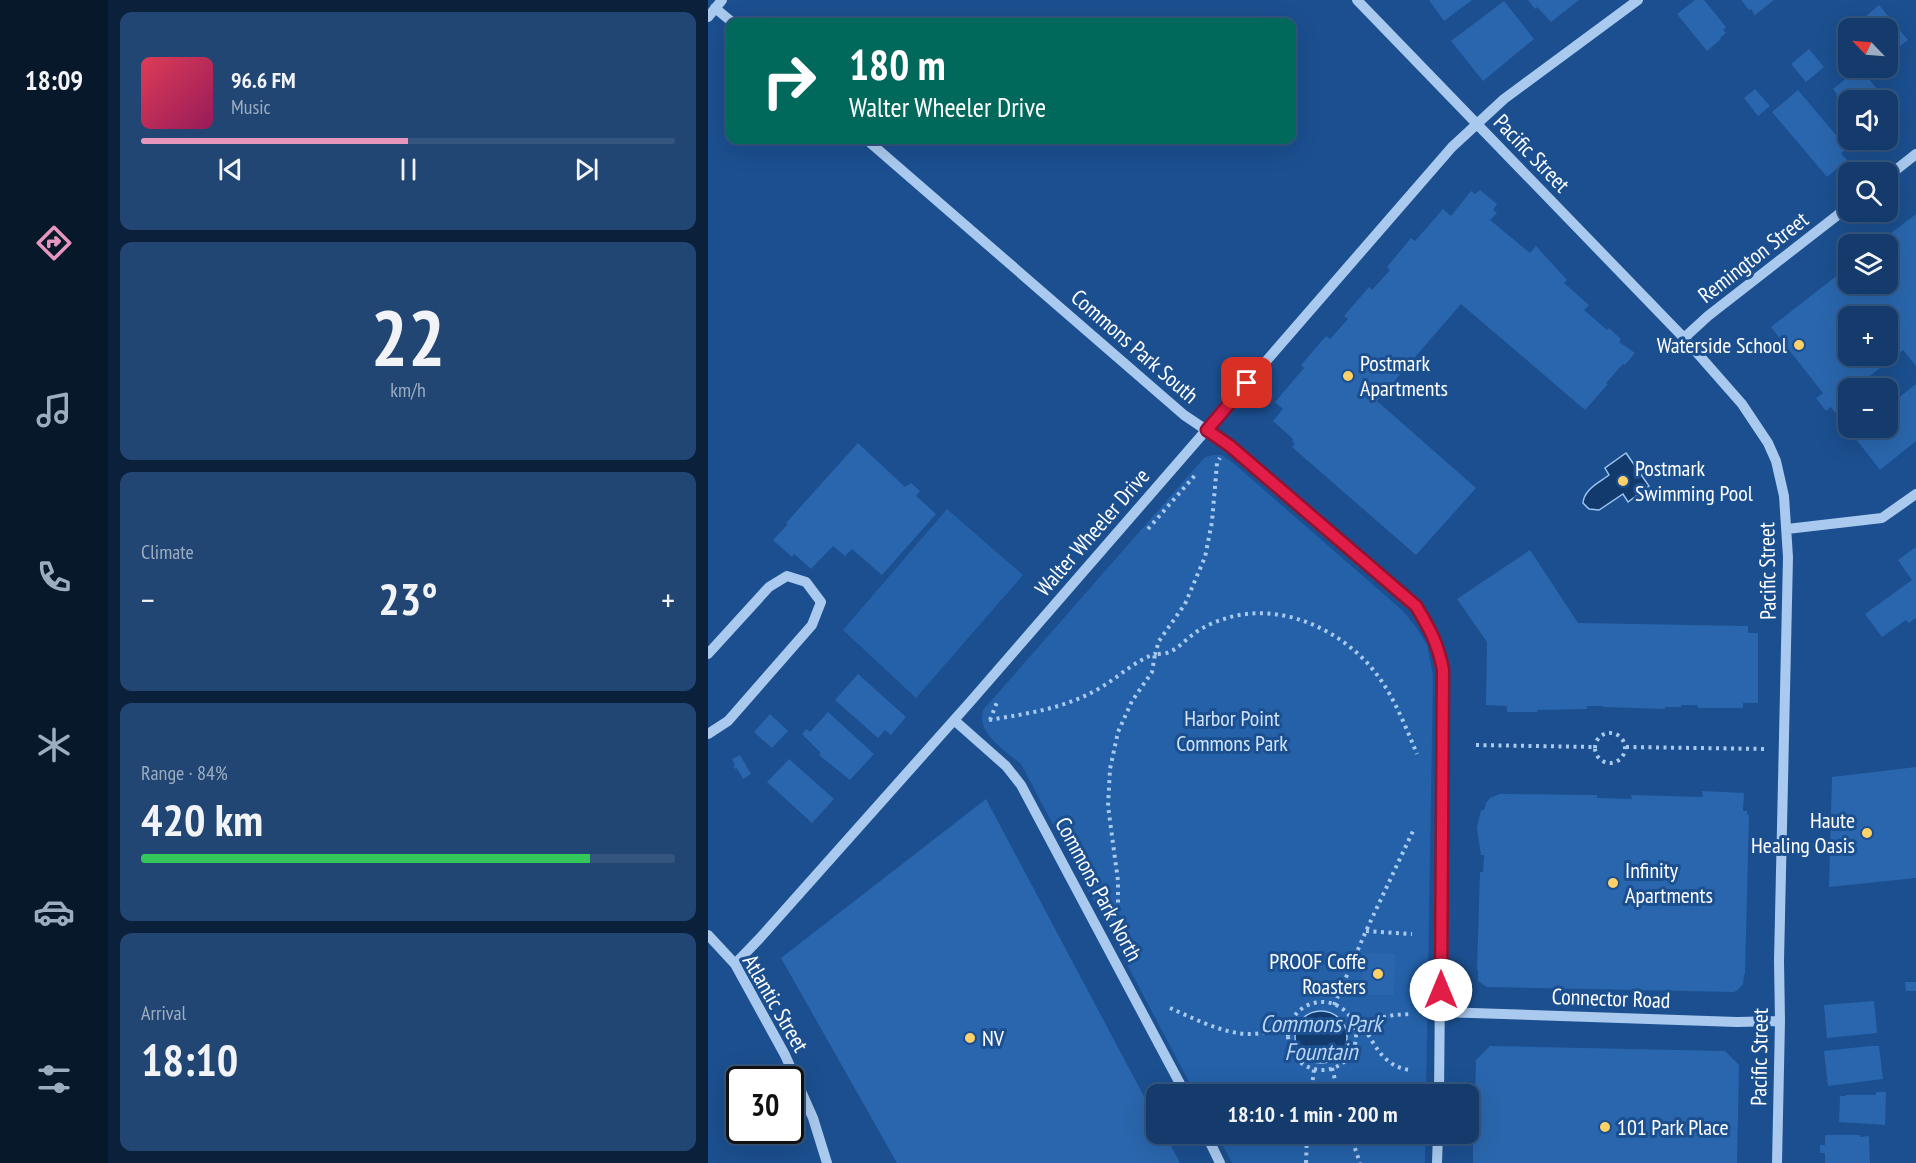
<!DOCTYPE html>
<html lang="en">
<head>
<meta charset="utf-8">
<style>
  body { margin:0; font-family:"PT Sans Narrow",sans-serif; background:#214673; color:#f1f3f6; height:100vh; display:flex; flex-direction:column; font-size:22px; white-space:nowrap }
  * { box-sizing:border-box; margin:0 }
  p { font-size:20px; color:#9dadc1 }
  .icon { flex:none; width:33px; height:33px; fill:none; stroke:currentColor; stroke-width:2; stroke-linecap:round; stroke-linejoin:round }
  .map { position:relative; flex:1; overflow:hidden }
  .drawer { display:flex; flex-direction:column; gap:12px; padding:12px; background:#0b203b; width:600px }
  .drawer>* { flex:none }
  .guide { position:absolute; left:18px; top:18px; width:570px; height:126px; border-radius:12px; box-shadow:0 6px 24px #0002,0 0 0 2px #33557e; background:#00695c; color:#fff; overflow:hidden }
  .needle { width:39px; rotate:295deg }
  .buttons { position:absolute; left:1130px; top:18px; display:grid; gap:12px }
  .buttons a { display:grid; place-items:center; width:60px; height:60px; border-radius:12px; background:#143b6b; box-shadow:0 6px 24px #0002,0 0 0 2px #33557e; font-size:30px }
  .speed { position:absolute; left:18px; top:1066px; display:flex; gap:12px; font-size:30px; font-weight:700; text-align:center }
  .speed>* { display:grid; place-content:center; width:78px; height:78px; border-radius:50%; background:#143b6b; box-shadow:0 6px 24px #0002,0 0 0 2px #33557e; line-height:1 }
  .speed .limit { border:3px solid #111; border-radius:9px; background:#fff; color:#111 }
  .pin { position:absolute; display:grid; place-items:center; width:51px; height:51px; color:#fff; margin:-26px; border-radius:12px; box-shadow:0 3px 9px #0006 }
  .me { position:absolute; width:66px; margin:-33px; rotate:0deg; stroke-linejoin:round; filter:drop-shadow(0 0 4px #0008) }
  .turn { display:flex; align-items:center; gap:21px; height:126px; padding:0 24px; font-size:27px }
  .turn .icon { width:78px; height:78px; stroke-width:2.5 }
  .turn b { display:block; font-size:42px; line-height:51px }
  .big { font-size:45px; font-weight:700; line-height:1.1 }
  .drawer .widget { flex:1; display:flex; flex-direction:column; justify-content:center; gap:9px; min-width:0; padding:0 21px; border-radius:12px; background:#214673 }
  .drawer .dial { align-items:center; gap:0 }
  .dial b { font-size:78px; line-height:1 }
  .song { display:flex; align-items:center; gap:18px }
  .cover { width:72px; height:72px; border-radius:9px; background:linear-gradient(135deg,hsl(350 70% 55%),hsl(330 70% 35%)) }
  .played { height:6px; border-radius:3px; background:linear-gradient(90deg,#e797bd 50%,#33557e 50%) }
  .keys { display:flex; justify-content:space-around; direction:ltr }
  .heat { display:flex; justify-content:space-between; align-items:center; font-size:33px; direction:ltr }
  .charge { height:9px; border-radius:4px; background:linear-gradient(90deg,#34c759 84%,#33557e 0) }
  .trip { position:absolute; left:438px; top:1084px; width:333px; height:60px; border-radius:12px; background:#143b6b; box-shadow:0 6px 24px #0002,0 0 0 2px #33557e; font-weight:700; line-height:60px; text-align:center }
  main { display:flex; flex:1; min-height:0 }
  .tabs { display:flex; flex-direction:column; width:108px; justify-content:space-around; align-items:center; background:#08182b; color:#9dadc1 }
  .tabs .icon { width:42px; height:42px }
  .tabs .current { color:#e797bd }
  .tabs b { font-size:27px; color:#f1f3f6 }
  .map>svg:first-child { display:block }
</style>
</head>
<body>
<main>
<nav class="tabs">
<b>18:09</b>
<svg class="icon current" aria-label="directions" viewBox="0 0 24 24"><path d="M12 3l9 9-9 9-9-9zM9 14v-3h6M13 9l2 2-2 2"/></svg>
<svg class="icon" aria-label="music" viewBox="0 0 24 24"><path d="M9 18V5l10-2v13"/><circle cx="6" cy="18" r="3"/><circle cx="16" cy="16" r="3"/></svg>
<svg class="icon" aria-label="phone" viewBox="0 0 24 24"><path d="M5 4h4l2 5-3 2q2 4 5 5l2-3 5 2v4C11 20 4 13 5 4z"/></svg>
<svg class="icon" aria-label="climate" viewBox="0 0 24 24"><path d="M12 3v18M4 7l16 10M4 17L20 7"/></svg>
<svg class="icon" aria-label="car" viewBox="0 0 24 24"><path d="M5 17H2v-5l4-1 3-4h7l3 4 3 1v5h-3M9 17h6M6 11h13"/><circle cx="7" cy="17" r="2"/><circle cx="17" cy="17" r="2"/></svg>
<svg class="icon" aria-label="filters" viewBox="0 0 24 24"><path d="M4 7h16M4 17h16"/><circle cx="9" cy="7" r="2"/><circle cx="15" cy="17" r="2"/></svg>
</nav>
<section class="drawer">
<div class="widget">
<div class="song"><i class="cover"></i><div><b>96.6 FM</b><p>Music</p></div></div>
<div class="played"></div>
<div class="keys"><svg class="icon" aria-label="previous" viewBox="0 0 24 24"><path d="M18 5L8 12l10 7zM5 5v14"/></svg><svg class="icon" aria-label="pause" viewBox="0 0 24 24"><path d="M8 5v14M16 5v14"/></svg><svg class="icon" aria-label="next" viewBox="0 0 24 24"><path d="M6 5l10 7-10 7zM19 5v14"/></svg></div>
</div>
<div class="widget dial"><b>22</b><p>km/h</p></div>
<div class="widget"><p>Climate</p>
<div class="heat"><a>−</a><b class="big">23°</b><a>+</a></div>
</div>
<div class="widget"><p>Range · 84%</p><b class="big">420 km</b><div class="charge"></div></div>
<div class="widget"><p>Arrival</p><b class="big">18:10</b></div>
</section>
<div class="map">
<svg width="1208" height="1163" viewBox="0 0 1208 1163">
  <rect width="100%" height="100%" fill="#1b4f8f"/>
  <path fill="#2461a8" d="M504 455H514L524 462 694 610 708 627 719 645 725 675 718 1095H488L313 764C299 752 268 733 275 711 276 707 282 703 284 700L496 458Z
    M239 509 315 575 208 698 135 630Z
    M509 1134H717V1163H524Z"/>
  <path fill="#123a6d" stroke="#9cc4f0" stroke-width="1.5" d="M918 453 941 486 920 502 915 494 891 510 881 509 875 503C876 489 891 483 901 475L897 468Z
    M587 1037a26 26 0 1 1 52 0a26 26 0 1 1-52 0Z"/>
  <path fill="#2a66ad" fill-rule="evenodd" d="M721 0H764L736 21Z
    M820 0H871L843 22 829 7 827 9Z
    M987 0H996L1018 27 1015 30 1018 33 1012 38 1013 39 999 51 969 14Z
    M1033 0H1066L1047 15 1043 9 1041 10Z
    M796 1 826 39 775 81 743 41Z
    M1171 5 1200 40 1186 51 1179 43V28H1167L1157 17Z
    M1101 49 1116 67 1098 82 1083 64Z
    M1150 69 1155 74 1156 73 1178 100H1140V111L1128 95 1129 94 1125 89Z
    M1047 89 1062 106 1050 116 1036 98Z
    M1090 90 1139 148 1133 153 1139 160 1119 177 1064 112Z
    M1179 102 1189 115 1179 122Z
    M772 190 789 204 785 210 789 213 782 220 822 253 828 246 859 280 856 283 881 305 876 310 899 330 901 328 913 339 911 342 927 353 917 365 915 364 898 383 900 384 877 410 753 304 669 401 768 488 708 555 584 447 587 444 584 441 585 439 565 421 575 409 567 402 596 368 593 365 618 336 622 339 640 319 636 316 661 287 664 290 682 270 679 267 703 238 707 241 735 209 743 216 763 191 767 194Z
    M1208 214V366L1195 350 1158 379 1165 388H1140V428H1179V407L1208 384V441L1172 470 1123 407 1118 411 1108 398 1115 393 1063 327 1140 267V284H1179V244H1169ZM1140 316H1179V356H1140Z
    M150 443 197 487 203 483 212 491 208 496 228 514 174 575 144 549 137 556 125 546 103 569 86 554 84 557 65 540 80 524 78 523Z
    M1208 547V618L1201 623 1198 620 1174 637 1157 614 1204 580 1190 560Z
    M822 550 870 623 1040 626V633H1050V703H1035V708H990L989 705H973V707H957V709L895 707V706H879V709L829 710 830 712H799V706L778 705 779 642 749 599Z
    M150 674 198 717 183 735 177 730 170 738 127 700Z
    M120 712 166 754 142 780 111 755 113 753 94 734 99 729 102 732Z
    M62 714 80 731 64 748 46 732Z
    M32 755 43 774 35 779 29 768 27 769 25 766 27 765 24 759Z
    M81 759 126 799 104 823 59 782Z
    M1208 767V878L1121 887 1124 777Z
    M994 791 1036 793 1035 811H1039V815H1041L1037 974 1036 975 1035 984 1030 990 1026 992 779 987 770 981V970H769L772 872H775L776 855H773L769 828 773 810H776L778 803 782 798 792 794 889 795V798L924 799 923 795 995 797Z
    M278 799 448 1119V1134H457L472 1163H189L73 958Z
    M655 953 687 954 686 995H654Z
    M1197 982H1208V991H1198Z
    M1166 1001 1169 1033 1119 1038 1116 1005Z
    M782 1046 1017 1051 1031 1065 1029 1163H765V1097H767L768 1060Z
    M1162 1046H1171L1175 1079 1120 1086 1116 1051Z
    M1168 1092H1178L1177 1125 1131 1122 1132 1096H1138V1095H1168Z
    M1117 1135H1152V1137L1161 1136 1162 1163H1117V1153H1112V1145H1117Z"/>
  <g fill="none" stroke-linecap="round" stroke-linejoin="round">
    <path stroke="#a9c9ee" stroke-width="4" stroke-dasharray="3 4.5" stroke-linecap="butt" d="M440 529 489 473
      M281 720C321 713 356 709 392 688 411 677 426 661 447 654L451 641 477 604 497 557 504 522 509 463 512 458
      M282 720 289 702
      M887 748a15 15 0 1 1 30 0a15 15 0 1 1-30 0Z
      M768 745 887 747
      M918 747 1060 749
      M410 910V881L400 806 402 769 410 732 424 701 444 672 447 654C451 654 457 654 461 652 470 649 478 639 487 633 495 627 506 622 516 619 572 600 636 630 670 676 687 699 698 728 709 754
      M658 931 704 934
      M580 1036a34 34 0 1 1 68 0a34 34 0 1 1-68 0Z
      M626 1005 658 931 705 831
      M462 1008C485 1018 511 1032 538 1034 552 1035 566 1029 580 1032
      M653 1022 686 1015 704 1014
      M645 1024 653 1022C666 1044 676 1068 703 1070
      M624 1068 631 1095
      M603 1095 606 1069
      M642 1134 652 1163
      M598 1163 599 1134"/>
    <path stroke="#a9c9ee" stroke-width="10" d="M649 0 976 338 1034 404 1060 443 1068 461 1076 496 1080 557 1071 961 1072 1021 1069 1163
      M7 8 24 22
      M0 17 14 0
      M159 140 476 415 522 446 708 606C722 629 730 644 735 670L731 1095
      M1179 177 1208 154
      M976 338 1000 316 1140 207
      M1079 529 1174 518 1208 494
      M0 654 61 587 79 576 98 582 113 602 104 625 20 721 0 734
      M246 720 298 766 313 785 478 1095
      M0 935 27 964 77 1055 105 1118 119 1163
      M27 964 52 938 263 701 744 147 796 99 930 0
      M733 1012 1029 1022 1072 1021
      M498 1134 512 1163
      M729 1163 730 1134"/>
  </g>
  <g fill="none" stroke-linecap="round" stroke-linejoin="round">
    <g stroke="#92132f" stroke-width="15">
      <path id="route" d="M539 383 499 430 522 446 708 606C722 629 730 644 735 670L733 990"/>
    </g>
    <use href="#route" stroke="#e11d48" stroke-width="10"/>
  </g>
  <g fill="#ffd166" stroke="#1b4f8f" stroke-width="2">
    <circle cx="1091" cy="345" r="6"/>
    <circle cx="640" cy="376" r="6"/>
    <circle cx="915" cy="481" r="6"/>
    <circle cx="1159" cy="833" r="6"/>
    <circle cx="905" cy="883" r="6"/>
    <circle cx="670" cy="974" r="6"/>
    <circle cx="262" cy="1038" r="6"/>
    <circle cx="897" cy="1127" r="6"/>
  </g>
  <g text-anchor="middle" dominant-baseline="central" stroke-width="6" stroke-linejoin="round" paint-order="stroke">
    <g font-size="22" fill="#fff" stroke="#1b4f8f">
      <text transform="translate(824 153) rotate(46)">Pacific Street</text>
      <text transform="translate(1045 257) rotate(-38)">Remington Street</text>
      <text transform="translate(427 346) rotate(41)">Commons Park South</text>
      <text transform="translate(384 532) rotate(-49)">Walter Wheeler Drive</text>
      <text transform="translate(1059 571) rotate(-91)">Pacific Street</text>
      <text transform="translate(391 889) rotate(62)">Commons Park North</text>
      <text transform="translate(903 998) rotate(2)">Connector Road</text>
      <text transform="translate(68 1003) rotate(60)">Atlantic Street</text>
      <text transform="translate(1051 1057) rotate(-89)">Pacific Street</text>
    </g>
    <g font-size="22" fill="#fff" stroke="#1b4f8f" text-anchor="start">
      <text x="1079" y="345" text-anchor="end">Waterside School</text>
      <text x="652" y="363">Postmark<tspan x="652" dy="25">Apartments</tspan></text>
      <text x="927" y="468">Postmark<tspan x="927" dy="25">Swimming Pool</tspan></text>
      <text x="1147" y="820" text-anchor="end">Haute<tspan x="1147" dy="25">Healing Oasis</tspan></text>
      <text x="917" y="870">Infinity<tspan x="917" dy="25">Apartments</tspan></text>
      <text x="658" y="961" text-anchor="end">PROOF Coffe<tspan x="658" dy="25">Roasters</tspan></text>
      <text x="274" y="1038">NV</text>
      <text x="909" y="1127">101 Park Place</text>
    </g>
    <g font-size="22" fill="#cfe3fa" stroke="#1b4f8f">
      <text x="524" y="718">Harbor Point<tspan x="524" dy="25">Commons Park</tspan></text>
    </g>
    <g font-size="24" font-style="italic" fill="#b5d3f5" stroke="#1b4f8f">
      <text x="613" y="1023">Commons Park<tspan x="613" dy="28">Fountain</tspan></text>
    </g>
  </g>
</svg>
<div class="buttons">
<a><svg class="needle" viewBox="-14 -14 28 28"><path d="M0-13l5 13h-10z" fill="#e53935"/><path d="M0 13l5-13h-10z" fill="#9dadc1"/></svg></a>
<a><svg class="icon" aria-label="sound" viewBox="0 0 24 24"><path d="M4 9h4l5-4v14l-5-4H4zM17 9q2 3 0 6"/></svg></a>
<a><svg class="icon" aria-label="search" viewBox="0 0 24 24"><circle cx="10" cy="10" r="6"/><path d="M15 15l6 6"/></svg></a>
<a><svg class="icon" aria-label="layers" viewBox="0 0 24 24"><path d="M12 4l9 5-9 5-9-5zM3 14l9 5 9-5"/></svg></a>
<a>+</a>
<a>−</a>
</div>
<div class="speed"><div class="limit">30</div></div>
<div class="pin" style="left:539px;top:383px;background:#d93025"><svg class="icon" aria-label="arrive" viewBox="0 0 24 24"><path d="M6 21V4h12l-3 4 3 4H6"/></svg></div>
<svg class="me" style="left:733px;top:990px" viewBox="-20 -20 40 40"><circle r="19" fill="#fff"/><path d="M0-13L10 11 0 6-10 11z" fill="#e11d48"/></svg>
<div class="trip">18:10 · 1 min · 200 m</div>
<div class="guide">
<div class="turn"><svg class="icon" aria-label="right" viewBox="0 0 24 24"><path d="M7 20v-9h11M14 6l5 5-5 5"/></svg><div><b>180 m</b>Walter Wheeler Drive</div></div>
</div>
</div>
</main>
</body>
</html>
